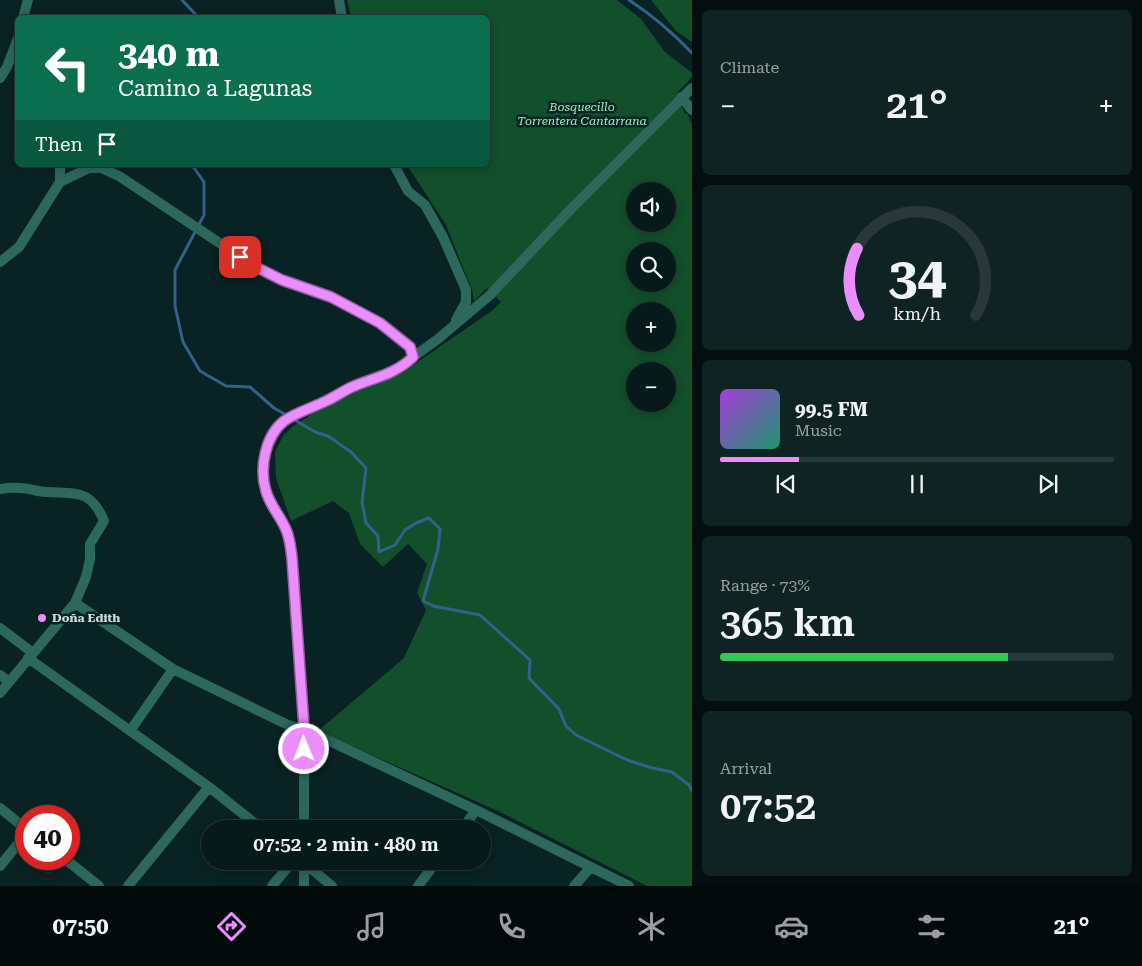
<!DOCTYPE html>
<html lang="en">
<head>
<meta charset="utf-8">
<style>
  body { margin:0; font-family:"Roboto Serif",serif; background:#102323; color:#f1f3f6; height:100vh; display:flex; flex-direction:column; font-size:19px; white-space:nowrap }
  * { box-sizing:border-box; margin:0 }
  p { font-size:16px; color:#98a1a2 }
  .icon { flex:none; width:28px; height:28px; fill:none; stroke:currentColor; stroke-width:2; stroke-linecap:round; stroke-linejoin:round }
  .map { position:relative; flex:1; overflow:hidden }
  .drawer { display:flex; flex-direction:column; gap:10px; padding:10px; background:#040e0e; width:450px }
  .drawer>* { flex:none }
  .hud { position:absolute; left:15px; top:15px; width:475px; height:152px; border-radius:8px; box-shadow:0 2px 12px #0003,0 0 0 1px #283839; background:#0b6e4f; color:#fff; overflow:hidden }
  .controls { position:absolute; left:626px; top:182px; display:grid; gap:10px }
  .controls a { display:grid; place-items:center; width:50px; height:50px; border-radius:50%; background:#071a1a; box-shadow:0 2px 12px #0003,0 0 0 1px #283839; font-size:25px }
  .speed { position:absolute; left:15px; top:805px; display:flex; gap:10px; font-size:25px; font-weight:700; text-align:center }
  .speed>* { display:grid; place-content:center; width:65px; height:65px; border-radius:50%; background:#071a1a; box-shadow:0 2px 12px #0003,0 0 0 1px #283839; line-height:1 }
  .speed .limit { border:8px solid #d22; background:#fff; color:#111 }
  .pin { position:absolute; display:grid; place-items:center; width:42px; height:42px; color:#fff; margin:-21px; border-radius:10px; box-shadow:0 2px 8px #0006 }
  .me { position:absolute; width:55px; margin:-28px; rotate:359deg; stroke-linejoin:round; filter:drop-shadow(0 0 4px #0008) }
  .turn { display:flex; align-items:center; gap:18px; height:105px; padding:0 20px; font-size:22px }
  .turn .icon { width:65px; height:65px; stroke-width:2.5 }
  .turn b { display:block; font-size:35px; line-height:42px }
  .then { display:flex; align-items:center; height:48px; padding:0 20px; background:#0003; gap:10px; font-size:19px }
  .big { font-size:38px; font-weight:600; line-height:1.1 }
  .drawer .card { flex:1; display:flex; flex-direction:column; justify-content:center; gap:8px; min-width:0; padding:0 18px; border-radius:8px; background:#102323 }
  .drawer .dial { align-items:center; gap:0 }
  .dial svg { height:130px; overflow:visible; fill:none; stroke:#283839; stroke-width:7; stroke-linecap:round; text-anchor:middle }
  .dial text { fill:#f1f3f6; stroke:none }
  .song { display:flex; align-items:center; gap:15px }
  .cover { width:60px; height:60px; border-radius:8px; background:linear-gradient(135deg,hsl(280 70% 55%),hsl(160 70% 35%)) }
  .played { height:5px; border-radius:2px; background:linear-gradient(90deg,#ea8dfd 20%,#283839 20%) }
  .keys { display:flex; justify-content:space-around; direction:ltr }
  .heat { display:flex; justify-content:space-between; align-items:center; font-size:28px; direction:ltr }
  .charge { height:8px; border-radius:4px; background:linear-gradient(90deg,#34c759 73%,#283839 0) }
  .trip { position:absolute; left:201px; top:820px; width:290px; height:50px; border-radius:25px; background:#071a1a; box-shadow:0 2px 12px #0003,0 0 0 1px #283839; font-weight:600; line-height:50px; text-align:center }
  .menu { display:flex; height:80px; justify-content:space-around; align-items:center; background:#030a0a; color:#98a1a2 }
  .menu .icon { width:35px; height:35px }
  .menu .current { color:#ea8dfd }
  .menu b { font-size:22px; color:#f1f3f6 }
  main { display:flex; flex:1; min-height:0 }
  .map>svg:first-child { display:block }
</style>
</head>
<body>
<main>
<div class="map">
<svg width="692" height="886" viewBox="0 0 692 886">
  <rect width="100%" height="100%" fill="#092223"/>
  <path fill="#124f2b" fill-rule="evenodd" d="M347 0H617L641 19 665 52 692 73V77L676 94 685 114 687 113 692 124V886H647L500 812 318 731 404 658 426 610 417 593 427 564 408 544 383 567 360 544 349 513 333 501 291 521 276 478 275 452 283 436 292 427 347 391 403 372 493 310 501 302 487 288 474 301 472 290 446 225 407 165H488V18L351 17ZM635 191H668V224H635ZM635 251H668V284H635ZM635 311H668V344H635ZM635 371H668V404H635Z
    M651 0H692V42L676 31Z"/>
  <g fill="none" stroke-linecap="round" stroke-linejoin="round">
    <path stroke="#34618c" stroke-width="3" d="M182 0 199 18
      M629 0C652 15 673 33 692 53
      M192 165 204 182V215L175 270V306L183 342 200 371 226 386 250 387 274 408 288 416
      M293 419 315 432 328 436 351 452 366 468 362 502 366 523 378 536 379 552 395 545 405 530 416 523 429 518 440 529 438 549 423 601 433 606 480 615 530 660 529 678 559 709 566 726 576 735 627 760 652 768 672 772 689 785 692 791"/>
    <path stroke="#2c685b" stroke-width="10" d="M339 0 342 18
      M23 18 28 0
      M0 78 7 67 18 38
      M681 97 692 110
      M394 165 408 191 425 205 443 237 466 290V302L456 320
      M60 182V165
      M0 262 19 247 60 182 89 168H101L119 176 254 266 282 281 331 297 380 323 410 347 413 357
      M0 489C6 488 13 487 20 488 29 488 38 492 47 492 76 494 91 489 104 521L90 544V559L86 577 75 603 0 693
      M75 603 173 669 288 725 304 729 476 810 629 886
      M0 628 33 653
      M28 658 209 787 262 829
      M0 675 9 682
      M130 731 173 669
      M0 808 26 829
      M304 829V729L292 558 287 531 266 492 263 474 264 462 268 446 277 429 284 421 296 414 324 402 352 387 388 375 404 365 413 357 438 339 490 295 571 209 692 88
      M462 829 476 810
      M65 859 99 886
      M302 861 332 886
      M0 866 26 834
      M128 886 209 787
      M272 886 293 861
      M304 886V861
      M418 886 437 861
      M574 886 591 867"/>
  </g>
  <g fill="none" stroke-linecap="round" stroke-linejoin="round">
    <g stroke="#985ca4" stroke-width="12">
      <path id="route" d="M240 257 254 266 282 280 331 297 380 323 410 347 413 357C394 375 375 377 352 387 343 391 335 397 326 401 312 408 297 412 284 421 265 436 259 469 266 491 270 506 282 518 287 532 290 540 291 550 292 558L304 727V749"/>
    </g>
    <use href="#route" stroke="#ea8dfd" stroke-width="9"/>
  </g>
  <circle fill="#ea8dfd" stroke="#092223" stroke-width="2" cx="42" cy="618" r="5"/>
  <g text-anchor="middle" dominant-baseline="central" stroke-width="5" stroke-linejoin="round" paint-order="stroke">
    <g font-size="12" font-style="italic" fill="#9ef2b6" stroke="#092223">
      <text x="582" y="107">Bosquecillo<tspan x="582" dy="14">Torrentera Cantarrana</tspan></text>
    </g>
    <g font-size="12" font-weight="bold" fill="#d0dedf" stroke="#092223" text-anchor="start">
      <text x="52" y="618">Doña Edith</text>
    </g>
  </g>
</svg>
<div class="controls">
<a><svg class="icon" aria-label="sound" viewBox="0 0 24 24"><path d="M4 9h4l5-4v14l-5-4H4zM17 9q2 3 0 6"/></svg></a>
<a><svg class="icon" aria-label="search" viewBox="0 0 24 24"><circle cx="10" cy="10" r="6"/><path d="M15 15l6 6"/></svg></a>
<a>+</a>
<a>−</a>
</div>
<div class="speed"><div class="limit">40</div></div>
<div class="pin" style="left:240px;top:257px;background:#d93025"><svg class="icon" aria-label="arrive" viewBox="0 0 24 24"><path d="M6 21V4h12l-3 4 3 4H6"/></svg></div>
<svg class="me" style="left:304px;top:749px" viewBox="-20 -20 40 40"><circle r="17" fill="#ea8dfd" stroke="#fff" stroke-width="3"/><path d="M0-11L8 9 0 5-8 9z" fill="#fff"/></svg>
<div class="trip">07:52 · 2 min · 480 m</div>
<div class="hud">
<div class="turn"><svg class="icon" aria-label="left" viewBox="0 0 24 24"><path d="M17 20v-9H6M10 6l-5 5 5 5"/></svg><div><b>340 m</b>Camino a Lagunas</div></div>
<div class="then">Then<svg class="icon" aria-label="arrive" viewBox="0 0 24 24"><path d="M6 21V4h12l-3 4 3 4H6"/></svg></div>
</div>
</div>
<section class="drawer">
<div class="card"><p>Climate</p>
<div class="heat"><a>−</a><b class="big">21°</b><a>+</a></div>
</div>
<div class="card dial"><svg viewBox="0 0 100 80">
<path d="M14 69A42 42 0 1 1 86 69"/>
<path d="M14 69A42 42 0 0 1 13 28" stroke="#ea8dfd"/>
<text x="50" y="56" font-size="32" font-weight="700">34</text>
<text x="50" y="72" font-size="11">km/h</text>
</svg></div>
<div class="card">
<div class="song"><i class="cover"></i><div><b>99.5 FM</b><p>Music</p></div></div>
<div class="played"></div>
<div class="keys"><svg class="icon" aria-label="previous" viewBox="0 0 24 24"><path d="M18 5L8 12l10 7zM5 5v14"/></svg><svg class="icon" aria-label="pause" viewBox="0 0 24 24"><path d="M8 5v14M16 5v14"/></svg><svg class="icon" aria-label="next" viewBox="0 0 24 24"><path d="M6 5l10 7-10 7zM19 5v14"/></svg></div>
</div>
<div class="card"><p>Range · 73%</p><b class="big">365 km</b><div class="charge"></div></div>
<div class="card"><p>Arrival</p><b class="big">07:52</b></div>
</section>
</main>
<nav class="menu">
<b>07:50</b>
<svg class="icon current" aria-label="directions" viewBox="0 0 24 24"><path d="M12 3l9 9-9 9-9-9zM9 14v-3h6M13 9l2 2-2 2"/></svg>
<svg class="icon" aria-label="music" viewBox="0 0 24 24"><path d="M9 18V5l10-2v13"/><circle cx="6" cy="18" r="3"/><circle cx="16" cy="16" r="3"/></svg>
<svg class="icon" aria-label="phone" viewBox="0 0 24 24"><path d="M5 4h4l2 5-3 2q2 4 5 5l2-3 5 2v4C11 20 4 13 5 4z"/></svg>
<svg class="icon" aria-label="climate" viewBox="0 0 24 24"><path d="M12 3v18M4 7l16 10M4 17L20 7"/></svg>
<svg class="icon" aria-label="car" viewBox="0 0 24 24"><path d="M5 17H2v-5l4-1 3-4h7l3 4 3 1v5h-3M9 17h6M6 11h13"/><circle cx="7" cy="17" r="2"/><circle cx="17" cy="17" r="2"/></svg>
<svg class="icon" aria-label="filters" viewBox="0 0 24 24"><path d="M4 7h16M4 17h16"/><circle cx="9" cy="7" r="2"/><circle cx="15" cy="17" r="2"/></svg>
<b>21°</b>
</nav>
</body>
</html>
